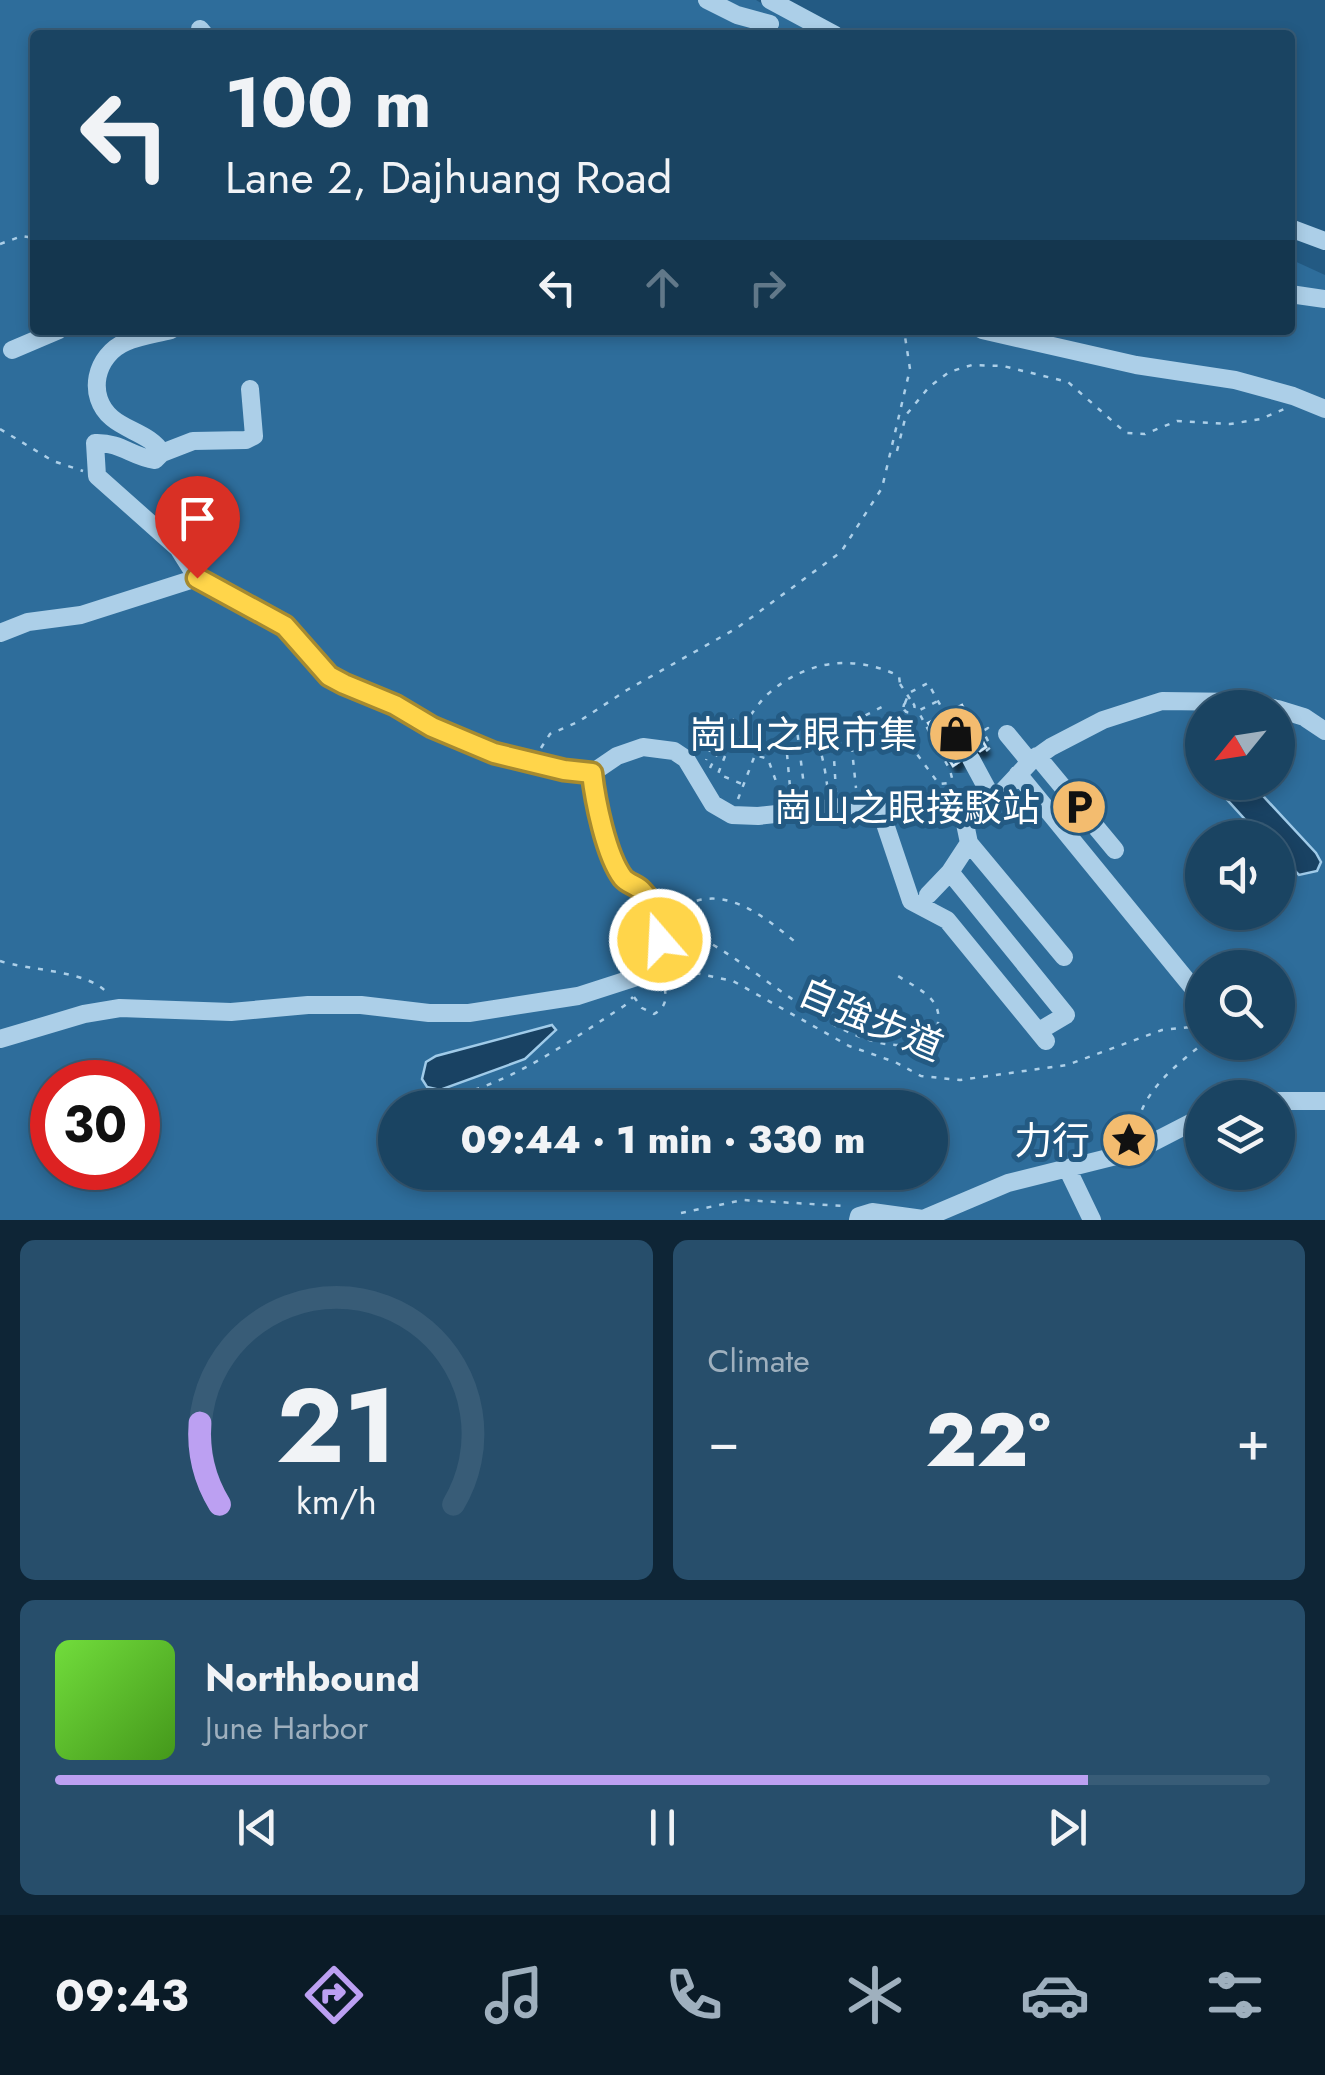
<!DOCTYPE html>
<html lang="en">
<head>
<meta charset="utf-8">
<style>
  body { margin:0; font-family:Jost,"Noto Sans TC",sans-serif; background:#274e6b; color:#f1f3f6; height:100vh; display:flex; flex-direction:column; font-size:38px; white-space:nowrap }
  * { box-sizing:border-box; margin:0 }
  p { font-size:32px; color:#9fb0be }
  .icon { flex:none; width:55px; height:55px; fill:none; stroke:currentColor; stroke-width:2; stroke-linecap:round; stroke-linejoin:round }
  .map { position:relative; height:1220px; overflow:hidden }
  .side { display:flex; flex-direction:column; gap:20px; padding:20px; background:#0e2536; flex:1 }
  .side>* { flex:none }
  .top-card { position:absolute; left:30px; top:30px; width:1265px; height:305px; border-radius:10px; box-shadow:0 5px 15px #0003,0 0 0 2px #385c77; background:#1a4462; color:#f1f3f6; overflow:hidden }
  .needle { width:65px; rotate:240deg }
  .buttons { position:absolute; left:1185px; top:690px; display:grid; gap:20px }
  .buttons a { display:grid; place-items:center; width:110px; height:110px; border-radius:50%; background:#1a4462; box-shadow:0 5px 15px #0003,0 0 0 2px #385c77; font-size:50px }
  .speed { position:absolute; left:30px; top:1060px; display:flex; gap:20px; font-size:50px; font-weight:700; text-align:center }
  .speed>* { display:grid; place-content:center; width:130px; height:130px; border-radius:50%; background:#1a4462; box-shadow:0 5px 15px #0003,0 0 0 2px #385c77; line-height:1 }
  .speed .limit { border:15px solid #d22; background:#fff; color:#111 }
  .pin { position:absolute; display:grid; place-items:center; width:85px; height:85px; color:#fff; margin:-102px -42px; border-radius:50% 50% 50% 0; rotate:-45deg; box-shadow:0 0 10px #0007 }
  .pin .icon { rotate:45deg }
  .me { position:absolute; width:110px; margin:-55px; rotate:341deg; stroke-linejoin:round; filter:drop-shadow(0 0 8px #0008) }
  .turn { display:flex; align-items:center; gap:35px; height:210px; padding:0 30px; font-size:45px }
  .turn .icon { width:130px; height:130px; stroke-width:2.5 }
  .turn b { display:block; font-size:70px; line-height:85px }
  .lanes { display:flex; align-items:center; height:95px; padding:0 30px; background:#0003; justify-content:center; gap:50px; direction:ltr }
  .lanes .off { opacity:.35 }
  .big { font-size:75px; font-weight:800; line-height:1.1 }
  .side .widget { flex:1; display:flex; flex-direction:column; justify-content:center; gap:15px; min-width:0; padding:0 35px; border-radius:15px; background:#274e6b }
  .side .dial { align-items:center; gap:0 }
  .dial svg { height:260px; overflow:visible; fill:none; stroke:#385c77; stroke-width:7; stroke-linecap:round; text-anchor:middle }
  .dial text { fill:#f1f3f6; stroke:none }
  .song { display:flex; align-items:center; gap:30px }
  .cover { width:120px; height:120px; border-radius:15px; background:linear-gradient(135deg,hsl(100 70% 55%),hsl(100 70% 35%)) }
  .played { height:10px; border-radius:5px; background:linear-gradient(90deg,#bca0f2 85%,#385c77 85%) }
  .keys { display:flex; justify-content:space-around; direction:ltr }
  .heat { display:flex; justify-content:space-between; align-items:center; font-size:55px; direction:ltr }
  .side .tiles { flex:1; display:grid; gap:20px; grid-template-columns:1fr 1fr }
  .widget:last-child { grid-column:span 2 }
  .trip { position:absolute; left:378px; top:1090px; width:570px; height:100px; border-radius:50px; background:#1a4462; box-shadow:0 5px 15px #0003,0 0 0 2px #385c77; font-weight:800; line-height:100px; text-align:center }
  .tabs { display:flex; height:160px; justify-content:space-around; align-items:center; background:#0a1b27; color:#9fb0be }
  .tabs .icon { width:70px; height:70px }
  .tabs .on { color:#bca0f2 }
  .tabs b { font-size:45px; color:#f1f3f6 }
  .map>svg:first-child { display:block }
</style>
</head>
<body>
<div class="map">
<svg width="1325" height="1220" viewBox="0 0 1325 1220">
  <defs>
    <filter id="shadow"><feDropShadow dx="4" dy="7" stdDeviation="2.5" flood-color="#0009"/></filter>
  </defs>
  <rect width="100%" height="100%" fill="#235a83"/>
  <path fill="#2e6d9b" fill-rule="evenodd" d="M0 0H756L816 35H35V330H1290V259L1325 275V1220H0ZM1202 708H1278V782H1202ZM1202 838H1278V912H1202ZM1202 968H1278V1042H1202ZM52 1082H138V1168H52ZM1202 1098H1278V1172H1202ZM395 1108H930V1172H395Z"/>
  <path fill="#194263" stroke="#a0cbe9" stroke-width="2.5" d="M1229 783H1251L1316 853 1321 862 1317 871 1299 875 1278 854V838L1261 837 1222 794Z
    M552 1025 556 1030 525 1059 440 1090 427 1087 422 1079 426 1062 436 1056Z"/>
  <path fill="#3472a0" stroke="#d0e6f6" stroke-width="2.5" filter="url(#shadow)" d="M962 705 986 747 980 751 972 747 964 749 959 762 953 766 928 723Z
    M733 720 738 737 725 741 720 724Z"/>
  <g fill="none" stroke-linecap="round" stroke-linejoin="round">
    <path stroke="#accfe8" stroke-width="2.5" stroke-dasharray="5 8" stroke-linecap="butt" d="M0 244 22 236 35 238
      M0 429 53 461 83 471
      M897 451 906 415 929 387 949 372 972 365 1003 366 1068 382 1126 433 1145 434 1177 421 1230 424 1261 419 1284 409
      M903.5 707a5.5 5.5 0 1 1 11 0a5.5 5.5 0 1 1-11 0Z
      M905 703 909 693 928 683 963 746
      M849 721 856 788
      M796 722 805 794 803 795
      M691 744 694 735 708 740 744 727 743 724C752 715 758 703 768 694 806 660 854 654 899 676L900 684
      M541 748 550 734 578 722 627 690 737 628 841 552 882 488 910 369 904 330
      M698 751 700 746 710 750 706 760
      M986 751 991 747 983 731 988 728 991 734
      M710 768 718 752 725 756 718 774 742 784
      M836 792 832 724 841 719 856 720 882 707 939 784 948 783 952 778 950 770 918 711 938 701
      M791 798 785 732 787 723 807 725C822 743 825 769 828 792
      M738 799 755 755 768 759 782 798
      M674 913C716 879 759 912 794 941
      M678 928C749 950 857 1080 934 1036 949 1001 923 992 898 976
      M0 961C30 971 90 970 109 995
      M657 977 691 972 733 981 849 1046 895 1062 921 1076 960 1080 1067 1065 1162 1030 1202 1026
      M634 997 642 1008 654 1014C673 1003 661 993 667 975
      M400 1108 403 1104C495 1097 549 1054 624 1006L633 997
      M384 1127 395 1113
      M1136 1135C1138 1094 1175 1066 1205 1042
      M681 1213 743 1200 846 1206"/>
    <path stroke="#accfe8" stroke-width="18" d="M707 0 737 15 770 24
      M770 0 835 35
      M200 29 205 35
      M1290 228 1325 241
      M1290 294 1325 299
      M171 330C156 334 140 336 126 342 95 355 86 396 112 418 127 431 152 435 162 453L155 460C132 457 121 442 95 443L97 476 178 548 197 578 285 626 329 676 343 684 395 705 474 746 514 759 564 770 592 773 617 756 643 747 674 751 686 759 713 804 732 815 758 816 878 803H976L1003 791 1030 762 1051 747 1103 720 1162 701 1241 702 1274 708
      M982 330 1136 365 1235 380 1293 396 1325 409
      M12 350 59 330
      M162 453 193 441 246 440 254 436 250 389
      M0 633 28 622 81 615 197 578
      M1278 709 1304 717 1325 731
      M1007 734 1030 762
      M1037 756 1115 850
      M971 759 992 798
      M1018 774 1202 999
      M878 803 911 901 947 920 1046 1041
      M969 843 1064 957
      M950 872 1066 1015 1039 1031
      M928 895 950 872 969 843 961 804
      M0 1039 84 1014 120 1008 231 1012 308 1005H361L429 1013H469L578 996 640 976 654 956 662 924 641 889 624 880 617 866 595 804 592 773
      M1278 1101H1325
      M1068 1170 1092 1220
      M858 1220 859 1216 872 1212 923 1219 1008 1183 1136 1151 1202 1117"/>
    <path stroke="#accfe8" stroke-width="2.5" stroke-dasharray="5 8" stroke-linecap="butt" d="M900 684 912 702"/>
  </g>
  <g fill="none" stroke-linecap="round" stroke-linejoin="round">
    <g stroke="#a68a30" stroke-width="25">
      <path id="route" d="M197 578 285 626 329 676 344 684 395 705 432 727 494 753 564 770 592 773C595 800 606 856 623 878 628 884 637 885 642 891 655 905 663 922 660 940"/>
    </g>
    <use href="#route" stroke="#ffd54a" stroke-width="18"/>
  </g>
  <defs>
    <g id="shop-disc" transform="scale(2.875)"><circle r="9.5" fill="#f3bc6f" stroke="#235a83"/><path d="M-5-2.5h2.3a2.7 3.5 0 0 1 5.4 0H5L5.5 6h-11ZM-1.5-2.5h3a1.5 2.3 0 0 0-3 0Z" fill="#111"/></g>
    <g id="parking-disc" transform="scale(2.875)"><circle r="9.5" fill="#f3bc6f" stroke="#235a83"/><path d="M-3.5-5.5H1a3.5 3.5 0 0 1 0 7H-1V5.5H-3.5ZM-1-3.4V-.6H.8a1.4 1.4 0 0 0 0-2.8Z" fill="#111"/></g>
    <g id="sight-disc" transform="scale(2.875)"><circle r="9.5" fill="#f3bc6f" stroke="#235a83"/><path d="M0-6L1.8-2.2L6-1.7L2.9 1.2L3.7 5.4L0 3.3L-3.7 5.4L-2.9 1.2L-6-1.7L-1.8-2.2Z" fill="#111"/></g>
  </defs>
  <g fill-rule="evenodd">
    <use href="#shop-disc" x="956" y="734"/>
    <use href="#parking-disc" x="1079" y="807"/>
    <use href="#sight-disc" x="1129" y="1140"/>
  </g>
  <g text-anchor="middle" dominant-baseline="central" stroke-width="10" stroke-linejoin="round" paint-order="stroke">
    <g font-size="38" fill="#fff" stroke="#235a83" text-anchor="end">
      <text x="917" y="734">崗山之眼市集</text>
      <text x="1040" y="807">崗山之眼接駁站</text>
      <text x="1090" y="1140">力行</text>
    </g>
    <g font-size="38" fill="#fff" stroke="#235a83">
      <text transform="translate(871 1019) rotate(23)">自強步道</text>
    </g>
  </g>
</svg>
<div class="buttons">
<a><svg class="needle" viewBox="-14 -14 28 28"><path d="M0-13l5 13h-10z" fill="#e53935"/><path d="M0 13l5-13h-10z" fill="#9fb0be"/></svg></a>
<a><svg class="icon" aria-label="sound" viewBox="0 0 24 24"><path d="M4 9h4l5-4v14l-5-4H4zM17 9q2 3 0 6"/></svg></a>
<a><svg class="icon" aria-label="search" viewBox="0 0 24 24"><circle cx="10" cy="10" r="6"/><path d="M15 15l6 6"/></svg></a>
<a><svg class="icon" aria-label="layers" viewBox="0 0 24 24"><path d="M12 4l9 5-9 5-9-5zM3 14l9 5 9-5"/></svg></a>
</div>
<div class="speed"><div class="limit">30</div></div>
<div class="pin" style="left:197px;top:578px;background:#d93025"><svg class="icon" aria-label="arrive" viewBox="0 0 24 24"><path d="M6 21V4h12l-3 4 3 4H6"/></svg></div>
<svg class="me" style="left:660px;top:940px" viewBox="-20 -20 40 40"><circle r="17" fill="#ffd54a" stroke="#fff" stroke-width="3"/><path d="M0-11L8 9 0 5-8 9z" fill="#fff"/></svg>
<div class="trip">09:44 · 1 min · 330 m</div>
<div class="top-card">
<div class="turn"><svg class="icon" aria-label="left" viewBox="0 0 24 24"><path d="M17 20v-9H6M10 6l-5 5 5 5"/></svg><div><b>100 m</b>Lane 2, Dajhuang Road</div></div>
<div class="lanes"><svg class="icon" aria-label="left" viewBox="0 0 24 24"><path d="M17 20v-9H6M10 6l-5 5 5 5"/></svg><svg class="icon off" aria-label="ahead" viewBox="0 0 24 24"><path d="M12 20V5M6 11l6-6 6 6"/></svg><svg class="icon off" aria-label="right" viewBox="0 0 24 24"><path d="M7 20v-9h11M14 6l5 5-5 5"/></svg></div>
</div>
</div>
<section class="side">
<div class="tiles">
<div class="widget dial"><svg viewBox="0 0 100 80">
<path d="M14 69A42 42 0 1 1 86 69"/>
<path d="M14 69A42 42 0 0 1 8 44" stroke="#bca0f2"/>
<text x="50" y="56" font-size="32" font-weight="700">21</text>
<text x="50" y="72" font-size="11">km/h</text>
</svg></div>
<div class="widget"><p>Climate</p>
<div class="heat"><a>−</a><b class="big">22°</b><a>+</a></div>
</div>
<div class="widget">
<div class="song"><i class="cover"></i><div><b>Northbound</b><p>June Harbor</p></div></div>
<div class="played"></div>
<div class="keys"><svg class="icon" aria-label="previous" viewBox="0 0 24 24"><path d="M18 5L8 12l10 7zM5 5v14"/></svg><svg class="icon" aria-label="pause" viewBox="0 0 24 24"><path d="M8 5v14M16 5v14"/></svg><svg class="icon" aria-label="next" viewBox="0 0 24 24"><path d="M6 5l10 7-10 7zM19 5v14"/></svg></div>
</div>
</div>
</section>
<nav class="tabs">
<b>09:43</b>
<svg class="icon on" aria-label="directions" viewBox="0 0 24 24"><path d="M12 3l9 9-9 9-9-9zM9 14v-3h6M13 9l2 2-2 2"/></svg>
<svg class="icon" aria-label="music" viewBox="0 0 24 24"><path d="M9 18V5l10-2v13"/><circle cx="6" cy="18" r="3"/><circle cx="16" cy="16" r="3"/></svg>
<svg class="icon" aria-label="phone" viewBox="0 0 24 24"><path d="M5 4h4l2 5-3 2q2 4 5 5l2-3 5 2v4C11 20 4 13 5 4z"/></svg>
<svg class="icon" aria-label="climate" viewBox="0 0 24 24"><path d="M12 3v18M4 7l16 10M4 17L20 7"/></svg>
<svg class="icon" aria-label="car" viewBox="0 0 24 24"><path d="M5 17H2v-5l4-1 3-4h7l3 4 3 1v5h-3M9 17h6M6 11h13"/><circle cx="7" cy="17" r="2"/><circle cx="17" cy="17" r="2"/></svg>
<svg class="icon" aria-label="filters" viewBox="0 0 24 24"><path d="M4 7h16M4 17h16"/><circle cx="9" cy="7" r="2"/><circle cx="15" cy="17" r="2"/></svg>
</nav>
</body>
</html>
